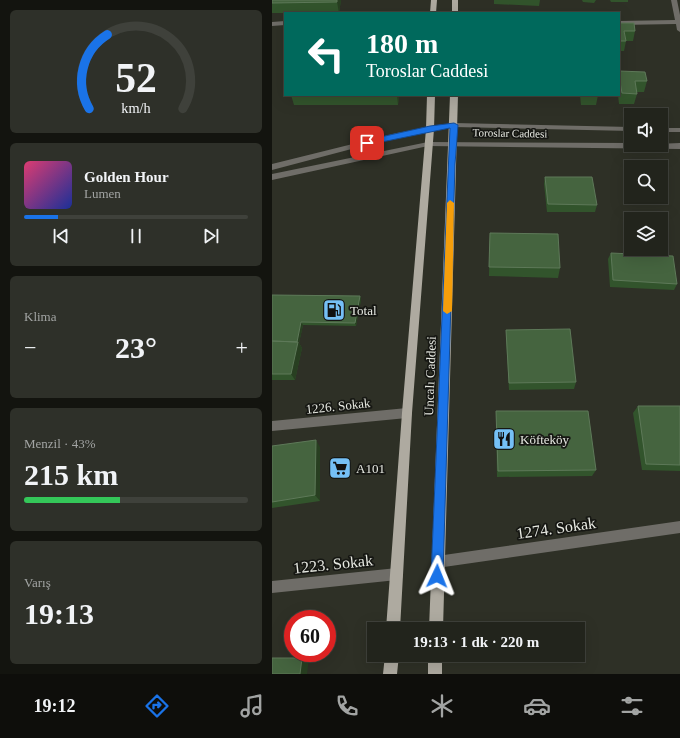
<!DOCTYPE html>
<html lang="tr">
<head>
<meta charset="utf-8">
<style>
  body { margin:0; font-family:Georgia,serif; background:#2e3029; color:#f1f3f6; height:100vh; display:flex; flex-direction:column; font-size:15px; white-space:nowrap }
  * { box-sizing:border-box; margin:0 }
  p { font-size:13px; color:#a2a4a3 }
  .icon { flex:none; width:22px; height:22px; fill:none; stroke:currentColor; stroke-width:2; stroke-linecap:round; stroke-linejoin:round }
  .map { position:relative; flex:1; overflow:hidden }
  .side { display:flex; flex-direction:column; gap:10px; padding:10px; background:#13140f; width:272px }
  .side>* { flex:none }
  .hud { position:absolute; left:12px; top:12px; width:336px; height:84px; border-radius:0px; box-shadow:0 4px 16px #0002,0 0 0 1px #3f413b; background:#00695c; color:#fff; overflow:hidden }
  .buttons { position:absolute; left:352px; top:108px; display:grid; gap:8px }
  .buttons a { display:grid; place-items:center; width:44px; height:44px; border-radius:0px; background:#22241c; box-shadow:0 4px 16px #0002,0 0 0 1px #3f413b; font-size:20px }
  .speed { position:absolute; left:12px; top:610px; display:flex; gap:8px; font-size:20px; font-weight:700; text-align:center }
  .speed>* { display:grid; place-content:center; width:52px; height:52px; border-radius:50%; background:#22241c; box-shadow:0 4px 16px #0002,0 0 0 1px #3f413b; line-height:1 }
  .speed .limit { border:6px solid #d22; background:#fff; color:#111 }
  .pin { position:absolute; display:grid; place-items:center; width:34px; height:34px; color:#fff; margin:-17px; border-radius:8px; box-shadow:0 2px 6px #0006 }
  .me { position:absolute; width:44px; margin:-22px; rotate:2deg; stroke-linejoin:round; filter:drop-shadow(0 0 3px #0008) }
  .turn { display:flex; align-items:center; gap:14px; height:84px; padding:0 16px; font-size:18px }
  .turn .icon { width:52px; height:52px; stroke-width:2.5 }
  .turn b { display:block; font-size:28px; line-height:34px }
  .big { font-size:30px; font-weight:800; line-height:1.1 }
  .side .card { flex:1; display:flex; flex-direction:column; justify-content:center; gap:6px; min-width:0; padding:0 14px; border-radius:6px; background:#2e3029 }
  .side .dial { align-items:center; gap:0 }
  .dial svg { height:104px; overflow:visible; fill:none; stroke:#3f413b; stroke-width:7; stroke-linecap:round; text-anchor:middle }
  .dial text { fill:#f1f3f6; stroke:none }
  .song { display:flex; align-items:center; gap:12px }
  .cover { width:48px; height:48px; border-radius:6px; background:linear-gradient(135deg,hsl(340 70% 55%),hsl(230 70% 35%)) }
  .played { height:4px; border-radius:2px; background:linear-gradient(90deg,#1a73e8 15%,#3f413b 15%) }
  .keys { display:flex; justify-content:space-around; direction:ltr }
  .heat { display:flex; justify-content:space-between; align-items:center; font-size:22px; direction:ltr }
  .charge { height:6px; border-radius:3px; background:linear-gradient(90deg,#34c759 43%,#3f413b 0) }
  .trip { position:absolute; left:95px; top:622px; width:218px; height:40px; border-radius:0px; background:#22241c; box-shadow:0 4px 16px #0002,0 0 0 1px #3f413b; font-weight:800; line-height:40px; text-align:center }
  .tab-bar { display:flex; height:64px; justify-content:space-around; align-items:center; background:#0e0e0b; color:#a2a4a3 }
  .tab-bar .icon { width:28px; height:28px }
  .tab-bar .active { color:#1a73e8 }
  .tab-bar b { font-size:18px; color:#f1f3f6 }
  main { display:flex; flex:1; min-height:0 }
  .map>svg:first-child { display:block }
</style>
</head>
<body>
<main>
<section class="side">
<div class="card dial"><svg viewBox="0 0 100 80">
<path d="M14 69A42 42 0 1 1 86 69"/>
<path d="M14 69A42 42 0 0 1 28 12" stroke="#1a73e8"/>
<text x="50" y="56" font-size="32" font-weight="700">52</text>
<text x="50" y="72" font-size="11">km/h</text>
</svg></div>
<div class="card">
<div class="song"><i class="cover"></i><div><b>Golden Hour</b><p>Lumen</p></div></div>
<div class="played"></div>
<div class="keys"><svg class="icon" aria-label="previous" viewBox="0 0 24 24"><path d="M18 5L8 12l10 7zM5 5v14"/></svg><svg class="icon" aria-label="pause" viewBox="0 0 24 24"><path d="M8 5v14M16 5v14"/></svg><svg class="icon" aria-label="next" viewBox="0 0 24 24"><path d="M6 5l10 7-10 7zM19 5v14"/></svg></div>
</div>
<div class="card"><p>Klima</p>
<div class="heat"><a>−</a><b class="big">23°</b><a>+</a></div>
</div>
<div class="card"><p>Menzil · 43%</p><b class="big">215 km</b><div class="charge"></div></div>
<div class="card"><p>Varış</p><b class="big">19:13</b></div>
</section>
<div class="map">
<svg width="408" height="674" viewBox="0 0 408 674">
  <rect width="100%" height="100%" fill="#2e3026"/>
  <g fill="none" stroke-linecap="round" stroke-linejoin="round">
    <path fill="#6f6d68" fill-rule="evenodd" d="M399 0H405L408 15V32L405 30 404 24 347 25V21L403 20Z
      M13 21V25L0 26V22Z
      M182 123 359 127V131L182 127 125 137 0 170V164L125 133Z
      M389 128H408V132H389Z
      M156 142 359 143V145L408 143V149L156 146 0 180V174Z
      M135 408 139 409 140 413 139 417 135 418 0 431V421Z
      M408 521V533L165 568 161 566 159 562 161 558 165 556Z
      M125 568 130 569 131 574 130 579 125 580 0 593V581Z"/>
    <path fill="#aeaaa0" fill-rule="evenodd" d="M159 0H165L164 13H158Z
      M180 0H186V13H180Z
      M155 95H163L162 129 140 413 128 629H114L130 413 154 129Z
      M178 95H186L171 629H157Z
      M113 655H127L125 674H111Z
      M156 655H170V674H156Z"/>
  </g>
  <path fill="#32542c" d="M0 0H69L67 13H0Z
    M222 0H268L267 6 222 4Z
    M310 0H324L322 3 311 2Z
    M338 0H356V2H339Z
    M347 23 363 31 361 41H354L352 51H347Z
    M347 71 375 81 372 92H365V94L362 104H347L346 95H347Z
    M19 95H127L126 105H22Z
    M308 95H326L324 105H309Z
    M273 177 325 205 323 212H275L272 184Z
    M218 233 288 268 286 278 217 276Z
    M339 253 405 284 402 290 338 287 336 259Z
    M0 295 88 296 89 300 84 326 31 325 27 343 30 348 23 380H0Z
    M234 330 304 382 302 389 237 390 234 339Z
    M366 406H408V471L370 470 361 413Z
    M224 411 324 470 320 476 225 477 224 419Z
    M0 446 48 447V501L0 508Z"/>
  <path fill="#283f21" d="M65 0H69L67 13 65 2Z
    M125 95H127L126 105Z
    M88 296 89 300 84 326 83 323Z
    M29 322 31 325 27 343 30 348 23 380 19 374 24 344Z
    M44 440 48 447V501L43 495Z
    M30 658 37 659 35 674H28Z"/>
  <path fill="#45643f" stroke="#5e7959" d="M0 0H65V2L0 3Z
    M347 23H362L363 31H352L354 41H347Z
    M347 71 373 72 375 81H363L365 94 350 93 348 82H347Z
    M273 177H320L325 205 276 204Z
    M218 233 286 234 288 268 217 267Z
    M339 253 401 256 405 284 341 280Z
    M0 295 88 296 83 323 29 322 25 342 0 341Z
    M298 329 304 382 237 383 234 330Z
    M0 341 26 342 19 374H0Z
    M366 406H408V465L374 464Z
    M224 411H316L324 470 226 471Z
    M44 440 43 495 0 502V446Z
    M0 658H30L28 674H0Z"/>
  <path fill="#1a73e8" stroke="#114b97" d="M182 123 186 125 183 164 171 576 169 580 165 582 161 580 159 576 178 128 95 145 91 143 95 140 158 126Z"/>
  <path fill="#f59e0b" d="M178 200 182 203 180 311 175 314 171 311 175 203Z"/>
  <defs>
    <g id="fuel-square" transform="scale(1.15)"><rect x="-9" y="-9" width="18" height="18" rx="4" fill="#75c0f6" stroke="#161713"/><path d="M-5.5-6h7V0h2V4h1.3V-2.5L3-4.5l.8-.8L6-3V5H2.5V1h-1V6h-7ZM-4.2-4.7v3.2H.2V-4.7Z" fill="#111"/></g>
    <g id="restaurant-square" transform="scale(1.15)"><rect x="-9" y="-9" width="18" height="18" rx="4" fill="#75c0f6" stroke="#161713"/><path d="M-5-6h1v4h1v-4h1v4h1v-4h1v5L-1.5 .5V6h-2V.5L-5-1ZM5-6V6H3V1.5H1.5Q1.5-4 5-6Z" fill="#111"/></g>
    <g id="supermarket-square" transform="scale(1.15)"><rect x="-9" y="-9" width="18" height="18" rx="4" fill="#75c0f6" stroke="#161713"/><path d="M-6-5.5h2.5l.6 2H6L4.5 2H-2.5L-4.4-4H-6ZM-1.5 3.2a1.3 1.3 0 1 0 .1 0ZM3 3.2a1.3 1.3 0 1 0 .1 0Z" fill="#111"/></g>
  </defs>
  <g fill-rule="evenodd">
    <use href="#fuel-square" x="62" y="310"/>
    <use href="#restaurant-square" x="232" y="439"/>
    <use href="#supermarket-square" x="68" y="468"/>
  </g>
  <g text-anchor="middle" dominant-baseline="central" stroke-width="3.5" stroke-linejoin="round" paint-order="stroke">
    <g font-size="11" fill="#e7e9e2" stroke="#161713">
      <text transform="translate(238 133) rotate(1)">Toroslar Caddesi</text>
    </g>
    <g font-size="13" fill="#e7e9e2" stroke="#161713" text-anchor="start">
      <text x="78" y="310">Total</text>
      <text x="248" y="439">Köfteköy</text>
      <text x="84" y="468">A101</text>
    </g>
    <g font-size="13" fill="#e7e9e2" stroke="#161713">
      <text transform="translate(158 376) rotate(-88)">Uncalı Caddesi</text>
      <text transform="translate(66 406) rotate(-6)">1226. Sokak</text>
    </g>
    <g font-size="16" fill="#e7e9e2" stroke="#161713">
      <text transform="translate(284 528) rotate(-8)">1274. Sokak</text>
      <text transform="translate(61 564) rotate(-6)">1223. Sokak</text>
    </g>
  </g>
</svg>
<div class="buttons">
<a><svg class="icon" aria-label="sound" viewBox="0 0 24 24"><path d="M4 9h4l5-4v14l-5-4H4zM17 9q2 3 0 6"/></svg></a>
<a><svg class="icon" aria-label="search" viewBox="0 0 24 24"><circle cx="10" cy="10" r="6"/><path d="M15 15l6 6"/></svg></a>
<a><svg class="icon" aria-label="layers" viewBox="0 0 24 24"><path d="M12 4l9 5-9 5-9-5zM3 14l9 5 9-5"/></svg></a>
</div>
<div class="speed"><div class="limit">60</div></div>
<div class="pin" style="left:95px;top:143px;background:#d93025"><svg class="icon" aria-label="arrive" viewBox="0 0 24 24"><path d="M6 21V4h12l-3 4 3 4H6"/></svg></div>
<svg class="me" style="left:165px;top:576px" viewBox="-20 -20 40 40"><path d="M0-17L14 15 0 8-14 15z" fill="#1a73e8" stroke="#fff" stroke-width="4"/></svg>
<div class="trip">19:13 · 1 dk · 220 m</div>
<div class="hud">
<div class="turn"><svg class="icon" aria-label="left" viewBox="0 0 24 24"><path d="M17 20v-9H6M10 6l-5 5 5 5"/></svg><div><b>180 m</b>Toroslar Caddesi</div></div>
</div>
</div>
</main>
<nav class="tab-bar">
<b>19:12</b>
<svg class="icon active" aria-label="directions" viewBox="0 0 24 24"><path d="M12 3l9 9-9 9-9-9zM9 14v-3h6M13 9l2 2-2 2"/></svg>
<svg class="icon" aria-label="music" viewBox="0 0 24 24"><path d="M9 18V5l10-2v13"/><circle cx="6" cy="18" r="3"/><circle cx="16" cy="16" r="3"/></svg>
<svg class="icon" aria-label="phone" viewBox="0 0 24 24"><path d="M5 4h4l2 5-3 2q2 4 5 5l2-3 5 2v4C11 20 4 13 5 4z"/></svg>
<svg class="icon" aria-label="climate" viewBox="0 0 24 24"><path d="M12 3v18M4 7l16 10M4 17L20 7"/></svg>
<svg class="icon" aria-label="car" viewBox="0 0 24 24"><path d="M5 17H2v-5l4-1 3-4h7l3 4 3 1v5h-3M9 17h6M6 11h13"/><circle cx="7" cy="17" r="2"/><circle cx="17" cy="17" r="2"/></svg>
<svg class="icon" aria-label="filters" viewBox="0 0 24 24"><path d="M4 7h16M4 17h16"/><circle cx="9" cy="7" r="2"/><circle cx="15" cy="17" r="2"/></svg>
</nav>
</body>
</html>
